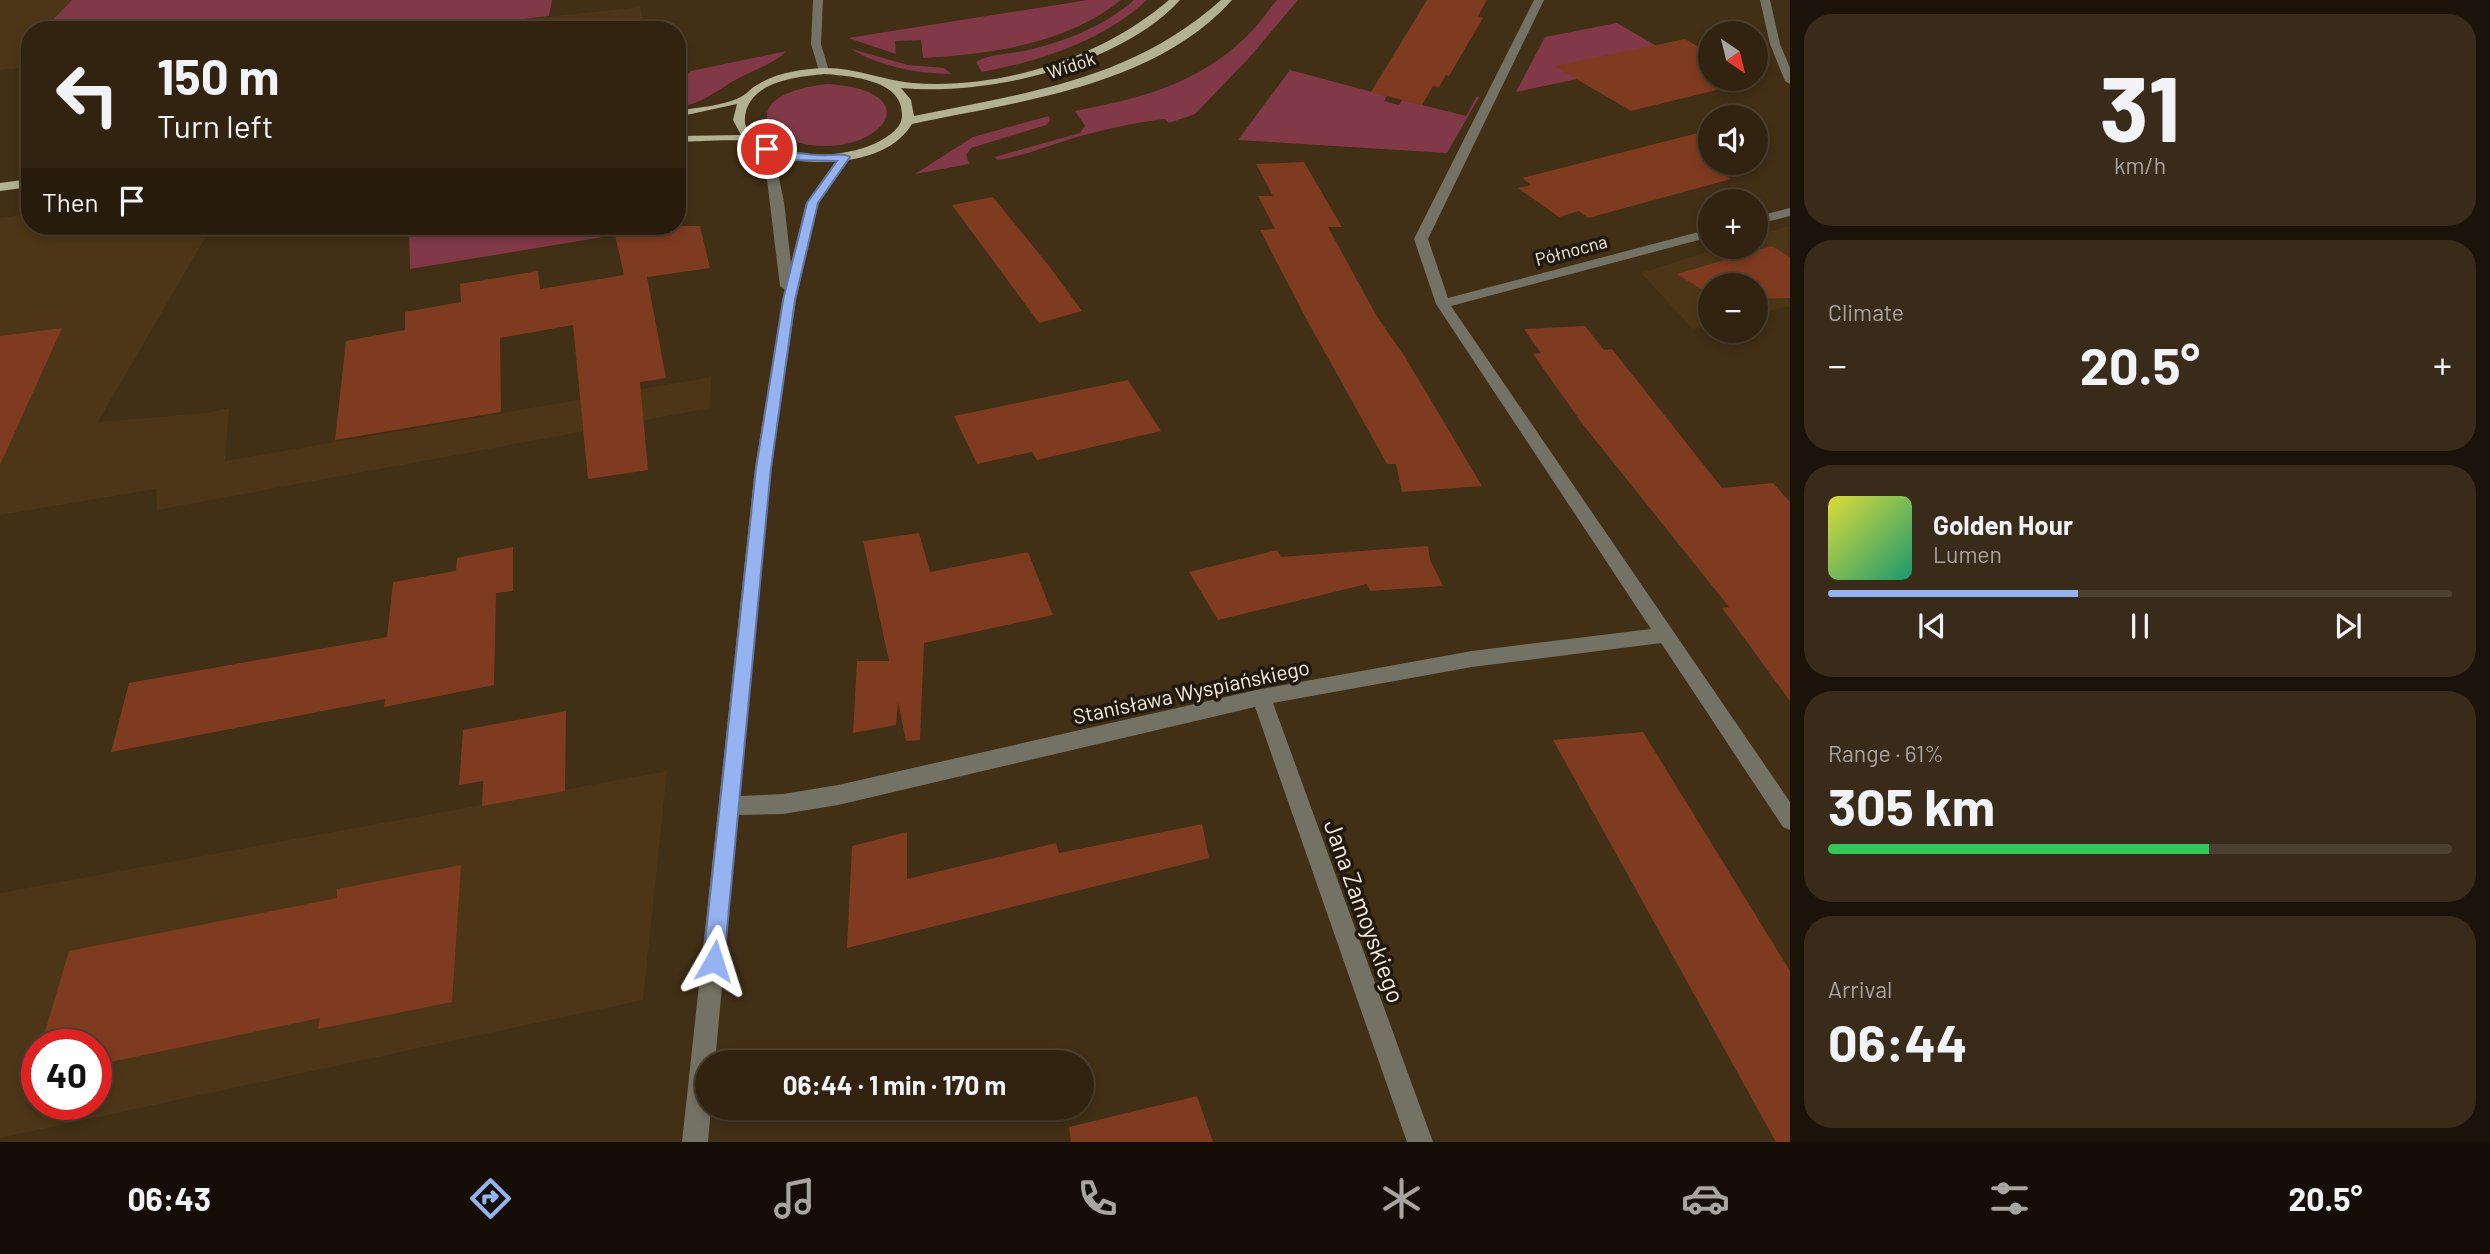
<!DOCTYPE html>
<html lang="en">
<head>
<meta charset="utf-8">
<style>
  body { margin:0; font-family:Barlow,sans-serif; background:#392b19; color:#f1f3f6; height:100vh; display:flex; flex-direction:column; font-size:26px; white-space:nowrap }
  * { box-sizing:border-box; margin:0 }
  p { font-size:23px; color:#a8a49f }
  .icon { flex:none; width:38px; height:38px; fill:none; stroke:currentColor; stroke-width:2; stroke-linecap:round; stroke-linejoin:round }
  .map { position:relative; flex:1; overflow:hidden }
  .drawer { display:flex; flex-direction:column; gap:14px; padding:14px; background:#1b1309; width:700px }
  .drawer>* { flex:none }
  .guide { position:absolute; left:21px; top:21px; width:665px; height:214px; border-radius:28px; box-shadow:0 4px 10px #0003,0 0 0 2px #4c4030; background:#312310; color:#f1f3f6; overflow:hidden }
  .needle { width:46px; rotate:145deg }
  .tools { position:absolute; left:1698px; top:21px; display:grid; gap:14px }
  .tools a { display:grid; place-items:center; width:70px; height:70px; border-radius:50%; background:#312310; box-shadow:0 4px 10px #0003,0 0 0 2px #4c4030; font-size:35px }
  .speed { position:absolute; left:21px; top:1029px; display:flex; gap:14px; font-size:35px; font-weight:700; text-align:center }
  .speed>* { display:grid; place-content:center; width:91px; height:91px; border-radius:50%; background:#312310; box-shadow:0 4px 10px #0003,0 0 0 2px #4c4030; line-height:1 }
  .speed .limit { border:10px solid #d22; background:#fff; color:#111 }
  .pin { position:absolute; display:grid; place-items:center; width:60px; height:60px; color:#fff; margin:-30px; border:4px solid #fff; border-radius:50%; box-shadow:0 2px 7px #0007 }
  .me { position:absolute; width:77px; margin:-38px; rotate:6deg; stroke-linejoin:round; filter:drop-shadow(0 0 5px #0008) }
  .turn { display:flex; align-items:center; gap:24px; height:147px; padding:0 21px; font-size:32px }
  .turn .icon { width:91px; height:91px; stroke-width:2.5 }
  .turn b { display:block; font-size:49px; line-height:60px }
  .then { display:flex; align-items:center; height:66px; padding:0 21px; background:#0003; gap:14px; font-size:26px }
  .big { font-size:52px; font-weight:700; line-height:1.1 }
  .drawer .card { flex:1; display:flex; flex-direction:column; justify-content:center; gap:10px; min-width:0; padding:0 24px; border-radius:28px; background:#392b19 }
  .drawer .dial { align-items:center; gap:0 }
  .dial b { font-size:91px; line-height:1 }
  .song { display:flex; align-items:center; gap:21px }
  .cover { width:84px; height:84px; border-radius:10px; background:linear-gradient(135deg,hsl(60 70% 55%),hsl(160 70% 35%)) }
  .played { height:7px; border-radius:4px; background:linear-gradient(90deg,#95b2f1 40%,#4c4030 40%) }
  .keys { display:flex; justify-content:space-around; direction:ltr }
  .heat { display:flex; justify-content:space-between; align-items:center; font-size:38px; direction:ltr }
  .charge { height:10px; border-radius:5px; background:linear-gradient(90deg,#34c759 61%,#4c4030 0) }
  .trip { position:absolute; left:695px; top:1050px; width:399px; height:70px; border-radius:35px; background:#312310; box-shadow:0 4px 10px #0003,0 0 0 2px #4c4030; font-weight:700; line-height:70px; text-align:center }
  .dock { display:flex; height:112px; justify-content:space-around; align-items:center; background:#140e06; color:#a8a49f }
  .dock .icon { width:49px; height:49px }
  .dock .current { color:#95b2f1 }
  .dock b { font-size:32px; color:#f1f3f6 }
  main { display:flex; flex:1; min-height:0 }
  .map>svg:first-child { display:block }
</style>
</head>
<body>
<main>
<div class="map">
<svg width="1790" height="1142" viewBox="0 0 1790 1142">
  <rect width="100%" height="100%" fill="#412f16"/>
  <path fill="#4d3617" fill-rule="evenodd" d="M0 0H72L43 30H30V43L18 55H30V67L0 70Z
    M640 7 646 30H519L518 20Z
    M30 214V226H212L98 422 208 413 229 408 225 461 711 377 710 408 157 510 156 489 0 515V218Z
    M1788 226 1790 306 1755 314V285H1710V325L1693 329 1641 273 1723 247H1755V236Z
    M667 771 643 1000 0 1138V893ZM37 1045H96V1104H37Z"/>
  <path fill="#823947" d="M72 0H552L549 16 425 30H43Z
    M1088 0H1121C1066 44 992 54 923 58L921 40 895 41 896 54 848 38Z
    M1134 0H1147C1102 41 1041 61 982 72L976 62C989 54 1009 54 1024 51 1064 42 1103 27 1134 0Z
    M1277 0H1298L1248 59 1195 114 1169 123 1165 119C1137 122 1108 129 1080 136 1052 144 1026 156 997 160L995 157 1080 133 1085 126 1075 111C1141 98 1196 85 1246 37 1258 26 1267 12 1277 0Z
    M1617 23 1677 58 1516 92 1545 37Z
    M851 49 908 65 944 68 951 74C916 73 881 67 851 49Z
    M787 51C773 64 756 69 739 78 720 88 706 101 685 106L687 74 691 71Z
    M1290 70 1387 96 1384 101 1399 105 1402 100 1466 116 1477 96 1479 97 1447 153 1238 140Z
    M827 84C941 91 871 168 790 140 781 137 769 129 767 119 764 93 810 86 827 84Z
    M1049 116 1050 121 1046 125 971 148 966 155 969 164 915 174 973 137Z
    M409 226H607L609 236 410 269Z"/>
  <path fill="#7f3b20" d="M1427 0H1487L1478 16 1483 18 1449 76 1446 75 1439 87 1433 86 1422 105 1371 92Z
    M1685 39 1710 53V79H1755V76L1761 79 1631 111 1554 66Z
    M1698 133 1710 139V163H1750L1719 172 1731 179 1588 218 1579 211 1559 217 1518 188 1531 185 1522 178Z
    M1304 162 1342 227H1328L1376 315 1405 357 1482 486 1402 492 1396 464H1387L1308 322 1260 230 1275 229 1258 196H1273L1256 164Z
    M993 197 1049 266 1082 311 1039 323 952 205Z
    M613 226H700L710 268 647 277 666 378 640 382 648 470 588 479 573 325 500 338 501 412 335 440 346 341 405 330V312L461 302 460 284 538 271 540 289 624 275Z
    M1772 246 1790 257V298L1755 299V285H1710V295L1677 274Z
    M1585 326 1604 350 1612 349 1722 488 1773 483 1790 502V701L1722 608 1729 607 1584 426 1533 354 1541 353 1524 329Z
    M62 328 0 465V336Z
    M1128 380 1161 431 1037 460 1032 452 977 464 954 416Z
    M919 533 930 572 1028 552 1053 615 924 643 920 740 906 741 898 702 896 725 853 733 857 661H889L863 541Z
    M1428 546 1430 560 1443 586 1370 591 1367 584 1218 620 1189 572 1277 550 1281 557Z
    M513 547V591L496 593 494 685 384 707 385 699 111 752 129 683 387 637 393 582 456 571 457 558Z
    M566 711 565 791 482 806 483 781 459 785 463 730Z
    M1643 732 1790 971V1142H1776L1553 740Z
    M1202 824 1209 858 847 948 852 846 907 832V879L1056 843 1059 853Z
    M461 865 452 1002 318 1029 320 1018 96 1065V1045H41L69 951 337 898V889Z
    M1197 1096 1213 1142H1071L1069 1127Z"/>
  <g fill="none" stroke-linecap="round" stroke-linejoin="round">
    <path fill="#737264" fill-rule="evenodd" d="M813 0H823L821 44 829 71 824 74 819 71 811 44Z
      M1534 0H1544L1428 239 1448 298 1710 229V237L1451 306 1790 802V830L1783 827 1661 643 1472 667 1273 703 1433 1142H1407L1255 707 838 805 783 814 738 815 715 1062H707V1108H711L708 1142H682L755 468 785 290 780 286 763 147 773 149 784 202 791 263 806 203 841 154 851 157 818 203 796 300 771 468 740 796 783 794 838 785 1261 689 1472 651 1651 629 1436 304 1414 239Z
      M1760 0H1770L1780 44 1790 68V84L1785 81 1770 44Z
      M1790 208V216L1755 225V217Z"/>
    <path fill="#b3b194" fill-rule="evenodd" d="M1169 0H1180C1120 66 987 96 901 88L911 100 914 116C1026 93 1132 80 1221 0H1232C1154 87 1019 101 912 124 887 166 813 168 772 155 763 152 756 145 748 142 739 138 690 142 677 142V136L741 135 733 120 737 104 677 117V111C698 107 727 106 744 95 749 92 752 87 757 85 775 73 802 69 823 68 854 67 882 80 912 83 1000 90 1102 58 1169 0ZM824 74C849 76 902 79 902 114 903 127 890 135 880 141 848 159 767 165 746 126 744 122 745 116 746 111 755 80 799 77 824 74Z
      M30 179V187L0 191V183Z"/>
  </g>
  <path fill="#95b2f1" stroke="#61749d" stroke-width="2" d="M767 146C788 152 807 156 829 155 837 155 844 153 850 157L818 203 795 300 771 468 724 961 721 969 714 972 706 969 703 961 756 468 783 300 807 203 837 161 790 160 763 151V147Z"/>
  <g text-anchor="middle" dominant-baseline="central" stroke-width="7" stroke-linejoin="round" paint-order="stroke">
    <g font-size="18" fill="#f9eddf" stroke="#21190e">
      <text transform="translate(1071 65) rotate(-18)">Widok</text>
      <text transform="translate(1571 250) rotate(-15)">Północna</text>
    </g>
    <g font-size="21" fill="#f9eddf" stroke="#21190e">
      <text transform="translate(1191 691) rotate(-12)">Stanisława Wyspiańskiego</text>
    </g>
    <g font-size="24" fill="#f9eddf" stroke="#21190e">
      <text transform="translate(1365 911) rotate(70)">Jana Zamoyskiego</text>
    </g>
  </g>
</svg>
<div class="tools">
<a><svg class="needle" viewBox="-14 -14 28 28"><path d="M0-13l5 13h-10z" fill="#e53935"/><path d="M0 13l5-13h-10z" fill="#a8a49f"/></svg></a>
<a><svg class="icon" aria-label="sound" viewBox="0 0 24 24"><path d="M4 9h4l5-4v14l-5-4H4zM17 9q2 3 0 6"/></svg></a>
<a>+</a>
<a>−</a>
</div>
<div class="speed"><div class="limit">40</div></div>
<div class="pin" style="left:767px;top:149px;background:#d93025"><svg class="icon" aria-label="arrive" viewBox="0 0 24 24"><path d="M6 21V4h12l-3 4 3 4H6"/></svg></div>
<svg class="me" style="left:714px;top:961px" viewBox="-20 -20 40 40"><path d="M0-17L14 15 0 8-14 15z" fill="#95b2f1" stroke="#fff" stroke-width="4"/></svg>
<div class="trip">06:44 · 1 min · 170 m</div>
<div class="guide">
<div class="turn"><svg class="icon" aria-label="left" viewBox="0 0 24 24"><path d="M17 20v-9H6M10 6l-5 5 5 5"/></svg><div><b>150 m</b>Turn left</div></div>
<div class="then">Then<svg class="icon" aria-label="arrive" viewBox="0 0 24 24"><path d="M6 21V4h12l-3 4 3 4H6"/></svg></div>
</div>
</div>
<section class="drawer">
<div class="card dial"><b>31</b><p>km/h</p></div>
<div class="card"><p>Climate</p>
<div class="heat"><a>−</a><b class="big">20.5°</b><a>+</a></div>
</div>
<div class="card">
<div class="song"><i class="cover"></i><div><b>Golden Hour</b><p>Lumen</p></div></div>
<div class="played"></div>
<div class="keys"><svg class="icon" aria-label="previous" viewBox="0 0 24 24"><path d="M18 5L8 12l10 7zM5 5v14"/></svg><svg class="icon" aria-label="pause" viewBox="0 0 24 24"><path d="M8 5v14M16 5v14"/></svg><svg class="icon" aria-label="next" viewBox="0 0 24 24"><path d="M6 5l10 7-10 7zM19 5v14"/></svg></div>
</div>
<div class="card"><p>Range · 61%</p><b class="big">305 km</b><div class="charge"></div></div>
<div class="card"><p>Arrival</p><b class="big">06:44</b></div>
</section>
</main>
<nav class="dock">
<b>06:43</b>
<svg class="icon current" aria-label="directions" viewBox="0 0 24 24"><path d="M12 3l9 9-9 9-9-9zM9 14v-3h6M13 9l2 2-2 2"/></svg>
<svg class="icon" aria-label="music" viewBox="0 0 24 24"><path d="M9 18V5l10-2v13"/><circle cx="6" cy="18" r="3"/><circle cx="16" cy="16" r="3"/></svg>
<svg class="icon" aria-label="phone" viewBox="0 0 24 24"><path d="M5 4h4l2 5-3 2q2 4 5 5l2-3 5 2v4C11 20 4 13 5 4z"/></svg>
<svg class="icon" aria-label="climate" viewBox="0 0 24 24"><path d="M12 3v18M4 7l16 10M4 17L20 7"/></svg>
<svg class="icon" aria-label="car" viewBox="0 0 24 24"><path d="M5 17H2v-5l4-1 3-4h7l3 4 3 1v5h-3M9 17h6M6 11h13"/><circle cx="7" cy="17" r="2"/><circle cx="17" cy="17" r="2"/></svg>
<svg class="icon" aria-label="filters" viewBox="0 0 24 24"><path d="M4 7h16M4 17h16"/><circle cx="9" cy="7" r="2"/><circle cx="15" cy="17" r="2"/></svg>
<b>20.5°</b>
</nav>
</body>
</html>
